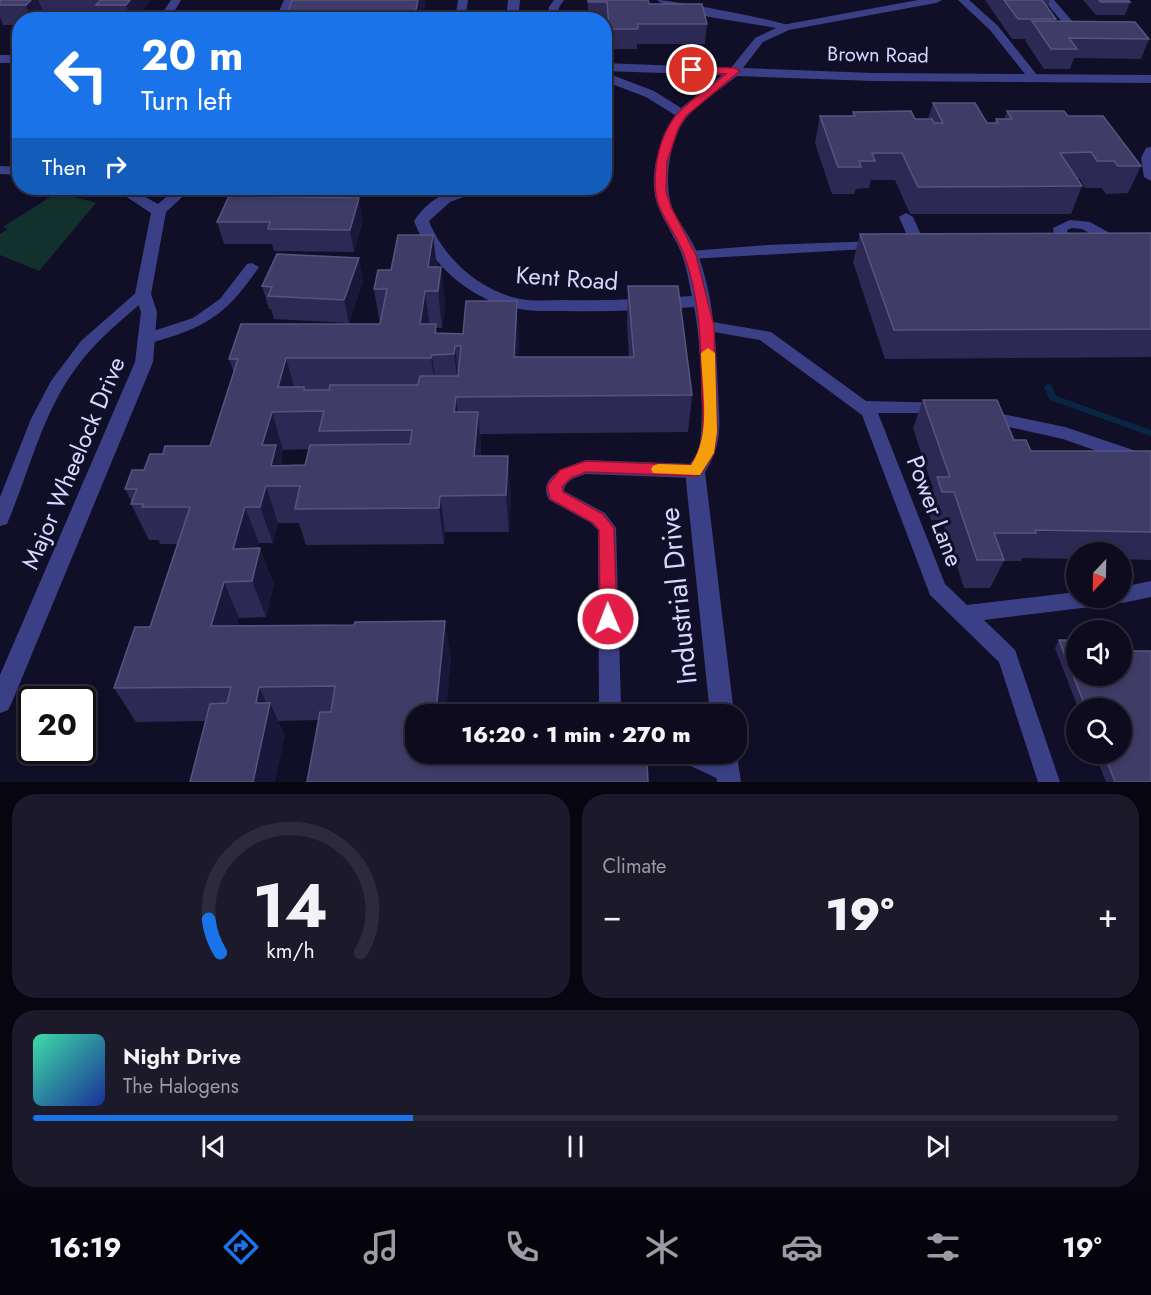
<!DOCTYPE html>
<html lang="en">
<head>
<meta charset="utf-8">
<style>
  body { margin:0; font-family:Jost,sans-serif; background:#1b192a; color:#f1f3f6; height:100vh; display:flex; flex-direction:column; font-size:22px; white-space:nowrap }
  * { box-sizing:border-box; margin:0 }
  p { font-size:20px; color:#9a9ba4 }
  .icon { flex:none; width:33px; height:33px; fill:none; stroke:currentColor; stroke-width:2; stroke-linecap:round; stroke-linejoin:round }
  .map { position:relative; height:782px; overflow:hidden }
  .details { display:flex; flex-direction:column; gap:12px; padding:12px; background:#070610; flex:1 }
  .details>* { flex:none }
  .guide { position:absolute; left:12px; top:12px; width:600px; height:183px; border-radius:24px; box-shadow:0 3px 9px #0003,0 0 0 2px #2d2b3b; background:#1a73e8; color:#fff; overflow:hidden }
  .needle { width:39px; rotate:202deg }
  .fabs { position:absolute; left:1066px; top:542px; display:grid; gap:12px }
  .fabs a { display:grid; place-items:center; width:66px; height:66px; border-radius:50%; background:#0d0b1d; box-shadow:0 3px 9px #0003,0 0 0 2px #2d2b3b; font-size:30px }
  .speed { position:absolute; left:18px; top:686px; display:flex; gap:12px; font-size:30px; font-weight:700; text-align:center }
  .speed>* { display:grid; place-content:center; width:78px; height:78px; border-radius:50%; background:#0d0b1d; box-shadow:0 3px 9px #0003,0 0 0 2px #2d2b3b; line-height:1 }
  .speed .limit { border:3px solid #111; border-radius:9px; background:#fff; color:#111 }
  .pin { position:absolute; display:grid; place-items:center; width:51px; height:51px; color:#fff; margin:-26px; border:3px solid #fff; border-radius:50%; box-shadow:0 2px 6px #0007 }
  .me { position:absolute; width:66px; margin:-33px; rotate:359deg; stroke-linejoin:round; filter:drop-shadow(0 0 4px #0008) }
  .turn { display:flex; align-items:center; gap:21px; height:126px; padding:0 30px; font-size:27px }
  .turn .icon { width:78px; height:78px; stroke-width:2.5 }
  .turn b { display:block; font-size:42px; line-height:51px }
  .then { display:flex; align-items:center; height:57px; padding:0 30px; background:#0003; gap:12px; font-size:22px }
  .big { font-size:45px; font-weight:800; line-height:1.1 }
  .details .widget { flex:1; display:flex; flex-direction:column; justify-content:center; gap:9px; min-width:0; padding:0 21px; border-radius:24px; background:#1b192a }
  .details .dial { align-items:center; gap:0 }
  .dial svg { height:156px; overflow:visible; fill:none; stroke:#2d2b3b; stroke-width:7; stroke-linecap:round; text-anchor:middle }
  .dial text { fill:#f1f3f6; stroke:none }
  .song { display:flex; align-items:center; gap:18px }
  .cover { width:72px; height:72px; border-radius:9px; background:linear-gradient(135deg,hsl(160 70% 55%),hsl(230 70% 35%)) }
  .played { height:6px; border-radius:3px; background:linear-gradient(90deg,#1a73e8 35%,#2d2b3b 35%) }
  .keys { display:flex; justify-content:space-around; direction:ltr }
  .heat { display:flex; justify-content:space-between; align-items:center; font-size:33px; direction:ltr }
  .details .tiles { flex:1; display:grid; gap:12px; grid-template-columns:1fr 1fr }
  .widget:last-child { grid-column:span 2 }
  .trip { position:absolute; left:405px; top:704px; width:342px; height:60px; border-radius:24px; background:#0d0b1d; box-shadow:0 3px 9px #0003,0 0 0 2px #2d2b3b; font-weight:800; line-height:60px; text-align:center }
  .dock { display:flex; height:96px; justify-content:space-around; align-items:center; background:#05040c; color:#9a9ba4 }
  .dock .icon { width:42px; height:42px }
  .dock .selected { color:#1a73e8 }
  .dock b { font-size:27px; color:#f1f3f6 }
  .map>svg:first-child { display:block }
</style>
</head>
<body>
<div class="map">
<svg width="1151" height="782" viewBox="0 0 1151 782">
  <rect width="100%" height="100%" fill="#110f27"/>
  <path fill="#12312d" d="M58 192 96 203 39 271 0 255V234L8 229 3 227Z"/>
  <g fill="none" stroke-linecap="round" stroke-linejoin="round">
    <path fill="#0a2645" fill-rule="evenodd" d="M1048 384 1051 385 1056 396 1151 430V436L1050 400 1044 387Z"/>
    <path fill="#3b4086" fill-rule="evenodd" d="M171 0H181L169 20H158Z
      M284 0H294L285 20H275Z
      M458 0H468L465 20H455Z
      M554 0H564L559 7 557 20H547L549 7Z
      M657 0C671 0 784 21 791 27L786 30C757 23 676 16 657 0Z
      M958 0H969L998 26 1037 75V79H1029L990 30Z
      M1044 0H1054L1079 29V33H1071Z
      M906 213 913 217 925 244 923 247 907 248 900 244 902 241 909 240 899 217Z
      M1070 220 1090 222 1108 232 1112 243C1096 262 1056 254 1053 228ZM1072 228 1082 229 1097 237 1098 242C1086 247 1070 244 1067 230Z
      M878 241 883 242 885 245 883 248 690 259 683 255 690 251 767 245Z
      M252 263 259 267C225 317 205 328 147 344L141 343 139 339 141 335 193 318 220 299 247 264Z
      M143 289 148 291 150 294 148 297C123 319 96 340 76 368 43 412 30 469 9 519L7 524 0 526V497L31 419 51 381 81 341 138 291Z
      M707 321 771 332 866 401 949 403 951 407 949 411 943 413H878L945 584 967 605 1077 592V597H1122V587L1151 581V597L1122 603 1115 601 1107 605 984 620 1015 650 1060 782H1038L999 662 930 595 862 415 760 340 702 330 699 326 702 322Z
      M983 410 1065 427 1151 456V470L1063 439 977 420 975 416 977 412Z
      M586 460 695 464 701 466 704 471 701 476 695 478 586 474C577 477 565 480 564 491L605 513 616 528 621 706 625 714H601L599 709 598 530 591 523 549 500C536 476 569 466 586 460Z
      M677 753H712L736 764 739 772 736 780 725 782 680 761Z"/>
    <path fill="#3b4086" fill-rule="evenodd" d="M508 0H520L518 20H506Z
      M918 0H942L936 3 789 30 763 42 743 68 873 73 1151 75V83L873 81 737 76C721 89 701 101 688 116 670 135 663 183 672 207 679 224 692 238 698 255 714 298 716 343 718 389 719 423 724 442 705 472L734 714H710L685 471C689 464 695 458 698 451 706 429 700 331 694 307 651 310 608 312 565 311 548 311 531 312 514 308 469 299 430 264 414 221 432 195 451 188 482 188L480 191 450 202 429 221C443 257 478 289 516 298 531 302 547 300 562 300 605 301 649 299 692 296 689 283 687 268 682 255 676 239 666 225 659 209 646 179 659 141 675 115L646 97 604 81V72L654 91 681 108 722 75 604 71V63L731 68 755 38 782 25Z
      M0 55H20V63H0Z
      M1151 147V181L1144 177 1141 158 1146 148Z
      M0 166 20 167V175L0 174Z
      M113 188H129L158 204 177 188H192L166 212 151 294 157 312 153 362 12 702 8 710 0 713V675L135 362 141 312 135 294 151 213Z
      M736 749 741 782H717L714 753H736Z"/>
  </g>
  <path fill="#2d2955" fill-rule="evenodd" d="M0 0H150L136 20H101L99 14 44 13 38 20H20V25H3L0 17Z
    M588 0 649 4 707 24 705 44H637V49H609L607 21H604V20H588Z
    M985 0H1050L1047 8 1056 19V21L1149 39 1141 59 1074 58 1070 69H1044L1025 40 1026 39H1012Z
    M1083 0H1128L1130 2 1125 15H1096Z
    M933 103 987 123H994L996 119H1004L1007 111 1068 116 1141 166 1128 193 1106 194 1102 188H1085L1080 179H1078L1082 186 1071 214H910L895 180H871L869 188 856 189 854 194H832L815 143 820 116H852L853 112 915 119H928Z
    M363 220 354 252 274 251 272 244H224L217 222Z
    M1151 233V357L885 359 853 262 860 234Z
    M433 235 437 267H441L445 304 442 328H436L437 333 519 338 518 357H629L627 324 628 286 692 395 688 432 480 434 481 449V456L511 493 509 532H445L444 544 306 545 299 523H278L273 543H259L257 548 274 584 266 617 239 618 237 626 451 656 446 711 416 753H468L467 762 307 782 319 720 278 721 285 736 206 721 136 722 114 688 150 627 177 544H160L159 540H149L131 504 132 502 125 489 144 470 163 454 210 446 234 373 229 359 380 324 374 289 391 270ZM309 449 305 465 283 466 281 459 283 450Z
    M363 280 349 323 274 319 271 309H269L262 286Z
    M923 400 1014 440 1031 451H1151V560L1122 559V552H1077V559L1022 558 1021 561H1004L990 588H964L942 520H931L926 505 933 488 913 428Z
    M1059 640H1077V675H1122V651H1151V782H1106L1095 753H1122V708H1078L1055 648Z"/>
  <path fill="#1a173b" d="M31 0H38L44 13 38 20H31L26 5Z
    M130 0H150L136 20H131L126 5Z
    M418 0H425L426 4 422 20H414Z
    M359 198 363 220 354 252 350 230Z
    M433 235 437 271 428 267Z
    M359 258 363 280 349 323 344 300Z
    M441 267 445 304 442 328 438 291Z
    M425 291 430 328 420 324Z
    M517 301 519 338 516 395 514 357Z
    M455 346 459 383V392L454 354Z
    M432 355 437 392V395L431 358Z
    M286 358 297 396 278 387Z
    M456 397 461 434 454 412Z
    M272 412 283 450 281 459 288 482H274L262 445Z
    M478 412 481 449 478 493 474 456Z
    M508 456 511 493 509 532 506 495Z
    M266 486 278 523 273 543 260 507Z
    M440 496 445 532 444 544 439 508Z
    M245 507 259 543 249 581 233 549Z
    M260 548 274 584 266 617 252 581Z
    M224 582 239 618 228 661 211 626Z
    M445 621 451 656 446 714 436 711Z
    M259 687 269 708 270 703 285 736 275 782H253L256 703Z
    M460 753H468L466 782 460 762Z"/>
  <path fill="#3f3c67" stroke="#57547f" stroke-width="1.5" fill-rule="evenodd" d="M0 0H31L26 5H0Z
    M101 0H130L126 5H96Z
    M292 0H418L414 20H285Z
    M588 0H648L649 4H702L707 24H638V29H609L607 2H588Z
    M1004 0H1042L1056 19H1018Z
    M1099 0H1128L1130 2H1101Z
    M1032 21 1135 22 1149 39 1069 38 1077 49H1051Z
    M933 103H975L987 123H998L996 119H1012L1007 111H1064L1068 116H1103L1141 166H1118L1114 161H1097L1091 152 1060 153 1082 186 918 187 902 153H872L875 161H859L861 167H838L820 116H855L853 112 911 111 915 119H932L934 123H943Z
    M229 196 359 198 350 230 268 229 270 222H217Z
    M1151 233V329L894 330 860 234Z
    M398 235H433L428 267H441L438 291H425L420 324H436L435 333 463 334 466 301H517L514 357H634L628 286H678L692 395 456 397 454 412H478L474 456H508L506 495 440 496 439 508 295 509 300 486H266L260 507H245L233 549 260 548 252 581 224 582 211 626 354 625 355 622 445 621 436 711H463V714H416V753H460V762L647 761 648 782H307L320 712H331L335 686 259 687 256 703H270L253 782H190L210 704 227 703 231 687 114 688 135 627H150L190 507H142L144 504H131L137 489H125L132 470H144L150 454H163L165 446H210L238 359H229L241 324H380L387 289H374L378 270H391ZM455 346H461L458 376H420L418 385H330L329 390H304V387H278L286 358H431L432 355 454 354ZM324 411 319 431 412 430 410 444 310 445 305 465 271 466 276 445H262L272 412Z
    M277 254 359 258 344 300 268 296 272 287 262 286Z
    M923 400H997L1014 440H1026L1031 451H1151V532L1035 530 1036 533H994L1004 560H977L954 492H942L937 477H950Z
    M1059 640H1077V675H1122V651H1151V782H1115L1104 753H1122V708H1086Z"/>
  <path fill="#e11d48" stroke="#92132f" stroke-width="1.5" d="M692 67 735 68 740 71 686 116 678 129 667 162 666 191 671 207 696 255 714 326 717 432 714 453 700 475 695 476 586 472 571 478 562 487 563 492 603 514 614 528 617 619 614 624 608 626 602 624 600 619 599 530 593 523 550 499 547 486 560 470 586 461 691 465C707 443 703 417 702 390 701 346 700 297 684 255 678 238 666 223 659 206 649 178 659 132 680 111 694 97 711 86 726 74L688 72 687 70Z"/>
  <path fill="#f59e0b" d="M708 348 715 353 717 432 714 453 700 475 653 473 651 469 653 466 658 464 691 465C712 435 702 388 701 353Z"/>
  <g text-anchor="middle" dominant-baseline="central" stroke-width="6" stroke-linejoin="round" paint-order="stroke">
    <g font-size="20" fill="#d6d6ff" stroke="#110f27">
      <text transform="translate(878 55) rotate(1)">Brown Road</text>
    </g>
    <g font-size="24" fill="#d6d6ff" stroke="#110f27">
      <text transform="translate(567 278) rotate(4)">Kent Road</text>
      <text transform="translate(73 463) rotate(-67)">Major Wheelock Drive</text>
      <text transform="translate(935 511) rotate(69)">Power Lane</text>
    </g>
    <g font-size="28" fill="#d6d6ff" stroke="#110f27">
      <text transform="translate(678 596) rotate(-96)">Industrial Drive</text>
    </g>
  </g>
</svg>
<div class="fabs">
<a><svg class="needle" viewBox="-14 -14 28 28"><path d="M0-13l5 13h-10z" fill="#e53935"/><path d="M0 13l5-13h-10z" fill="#9a9ba4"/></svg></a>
<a><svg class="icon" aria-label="sound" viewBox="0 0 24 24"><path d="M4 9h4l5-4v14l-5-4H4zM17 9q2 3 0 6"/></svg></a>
<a><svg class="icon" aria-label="search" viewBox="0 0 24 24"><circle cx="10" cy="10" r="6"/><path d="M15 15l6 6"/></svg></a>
</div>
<div class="speed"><div class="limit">20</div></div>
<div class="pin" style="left:692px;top:70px;background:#d93025"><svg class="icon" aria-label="arrive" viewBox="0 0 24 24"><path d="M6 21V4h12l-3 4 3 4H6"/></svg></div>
<svg class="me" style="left:608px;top:619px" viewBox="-20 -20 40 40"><circle r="17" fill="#e11d48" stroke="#fff" stroke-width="3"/><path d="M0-11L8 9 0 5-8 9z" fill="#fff"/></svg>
<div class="trip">16:20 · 1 min · 270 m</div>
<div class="guide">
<div class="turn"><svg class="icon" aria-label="left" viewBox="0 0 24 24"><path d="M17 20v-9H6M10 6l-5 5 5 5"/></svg><div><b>20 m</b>Turn left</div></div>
<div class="then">Then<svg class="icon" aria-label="right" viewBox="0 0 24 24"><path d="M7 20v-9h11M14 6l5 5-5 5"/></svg></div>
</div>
</div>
<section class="details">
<div class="tiles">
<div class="widget dial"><svg viewBox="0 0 100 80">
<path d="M14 69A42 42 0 1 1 86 69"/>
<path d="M14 69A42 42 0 0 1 8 52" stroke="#1a73e8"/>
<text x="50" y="56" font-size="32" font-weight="700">14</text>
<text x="50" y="72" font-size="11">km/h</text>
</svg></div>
<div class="widget"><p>Climate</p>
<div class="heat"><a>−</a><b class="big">19°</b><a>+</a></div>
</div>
<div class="widget">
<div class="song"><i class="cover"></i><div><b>Night Drive</b><p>The Halogens</p></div></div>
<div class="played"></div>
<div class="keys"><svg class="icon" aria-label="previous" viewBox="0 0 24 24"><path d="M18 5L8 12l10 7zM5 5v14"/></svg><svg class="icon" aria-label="pause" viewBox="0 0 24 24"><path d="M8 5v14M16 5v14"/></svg><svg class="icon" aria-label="next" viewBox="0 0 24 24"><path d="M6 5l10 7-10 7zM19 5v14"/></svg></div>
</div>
</div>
</section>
<nav class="dock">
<b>16:19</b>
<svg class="icon selected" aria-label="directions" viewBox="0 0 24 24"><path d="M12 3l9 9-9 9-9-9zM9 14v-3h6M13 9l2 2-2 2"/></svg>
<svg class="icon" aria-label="music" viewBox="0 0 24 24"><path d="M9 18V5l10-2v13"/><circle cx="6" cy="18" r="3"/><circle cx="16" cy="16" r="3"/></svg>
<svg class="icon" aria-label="phone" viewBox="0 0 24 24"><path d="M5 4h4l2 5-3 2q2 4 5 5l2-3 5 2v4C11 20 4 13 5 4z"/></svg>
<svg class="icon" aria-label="climate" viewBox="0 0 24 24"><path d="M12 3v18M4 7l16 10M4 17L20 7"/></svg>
<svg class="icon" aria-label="car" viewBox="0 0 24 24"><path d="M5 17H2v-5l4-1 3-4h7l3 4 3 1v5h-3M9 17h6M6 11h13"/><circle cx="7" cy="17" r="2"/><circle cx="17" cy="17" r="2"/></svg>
<svg class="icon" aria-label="filters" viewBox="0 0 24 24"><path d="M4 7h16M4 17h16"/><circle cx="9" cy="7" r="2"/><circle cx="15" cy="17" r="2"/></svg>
<b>19°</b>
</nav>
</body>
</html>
